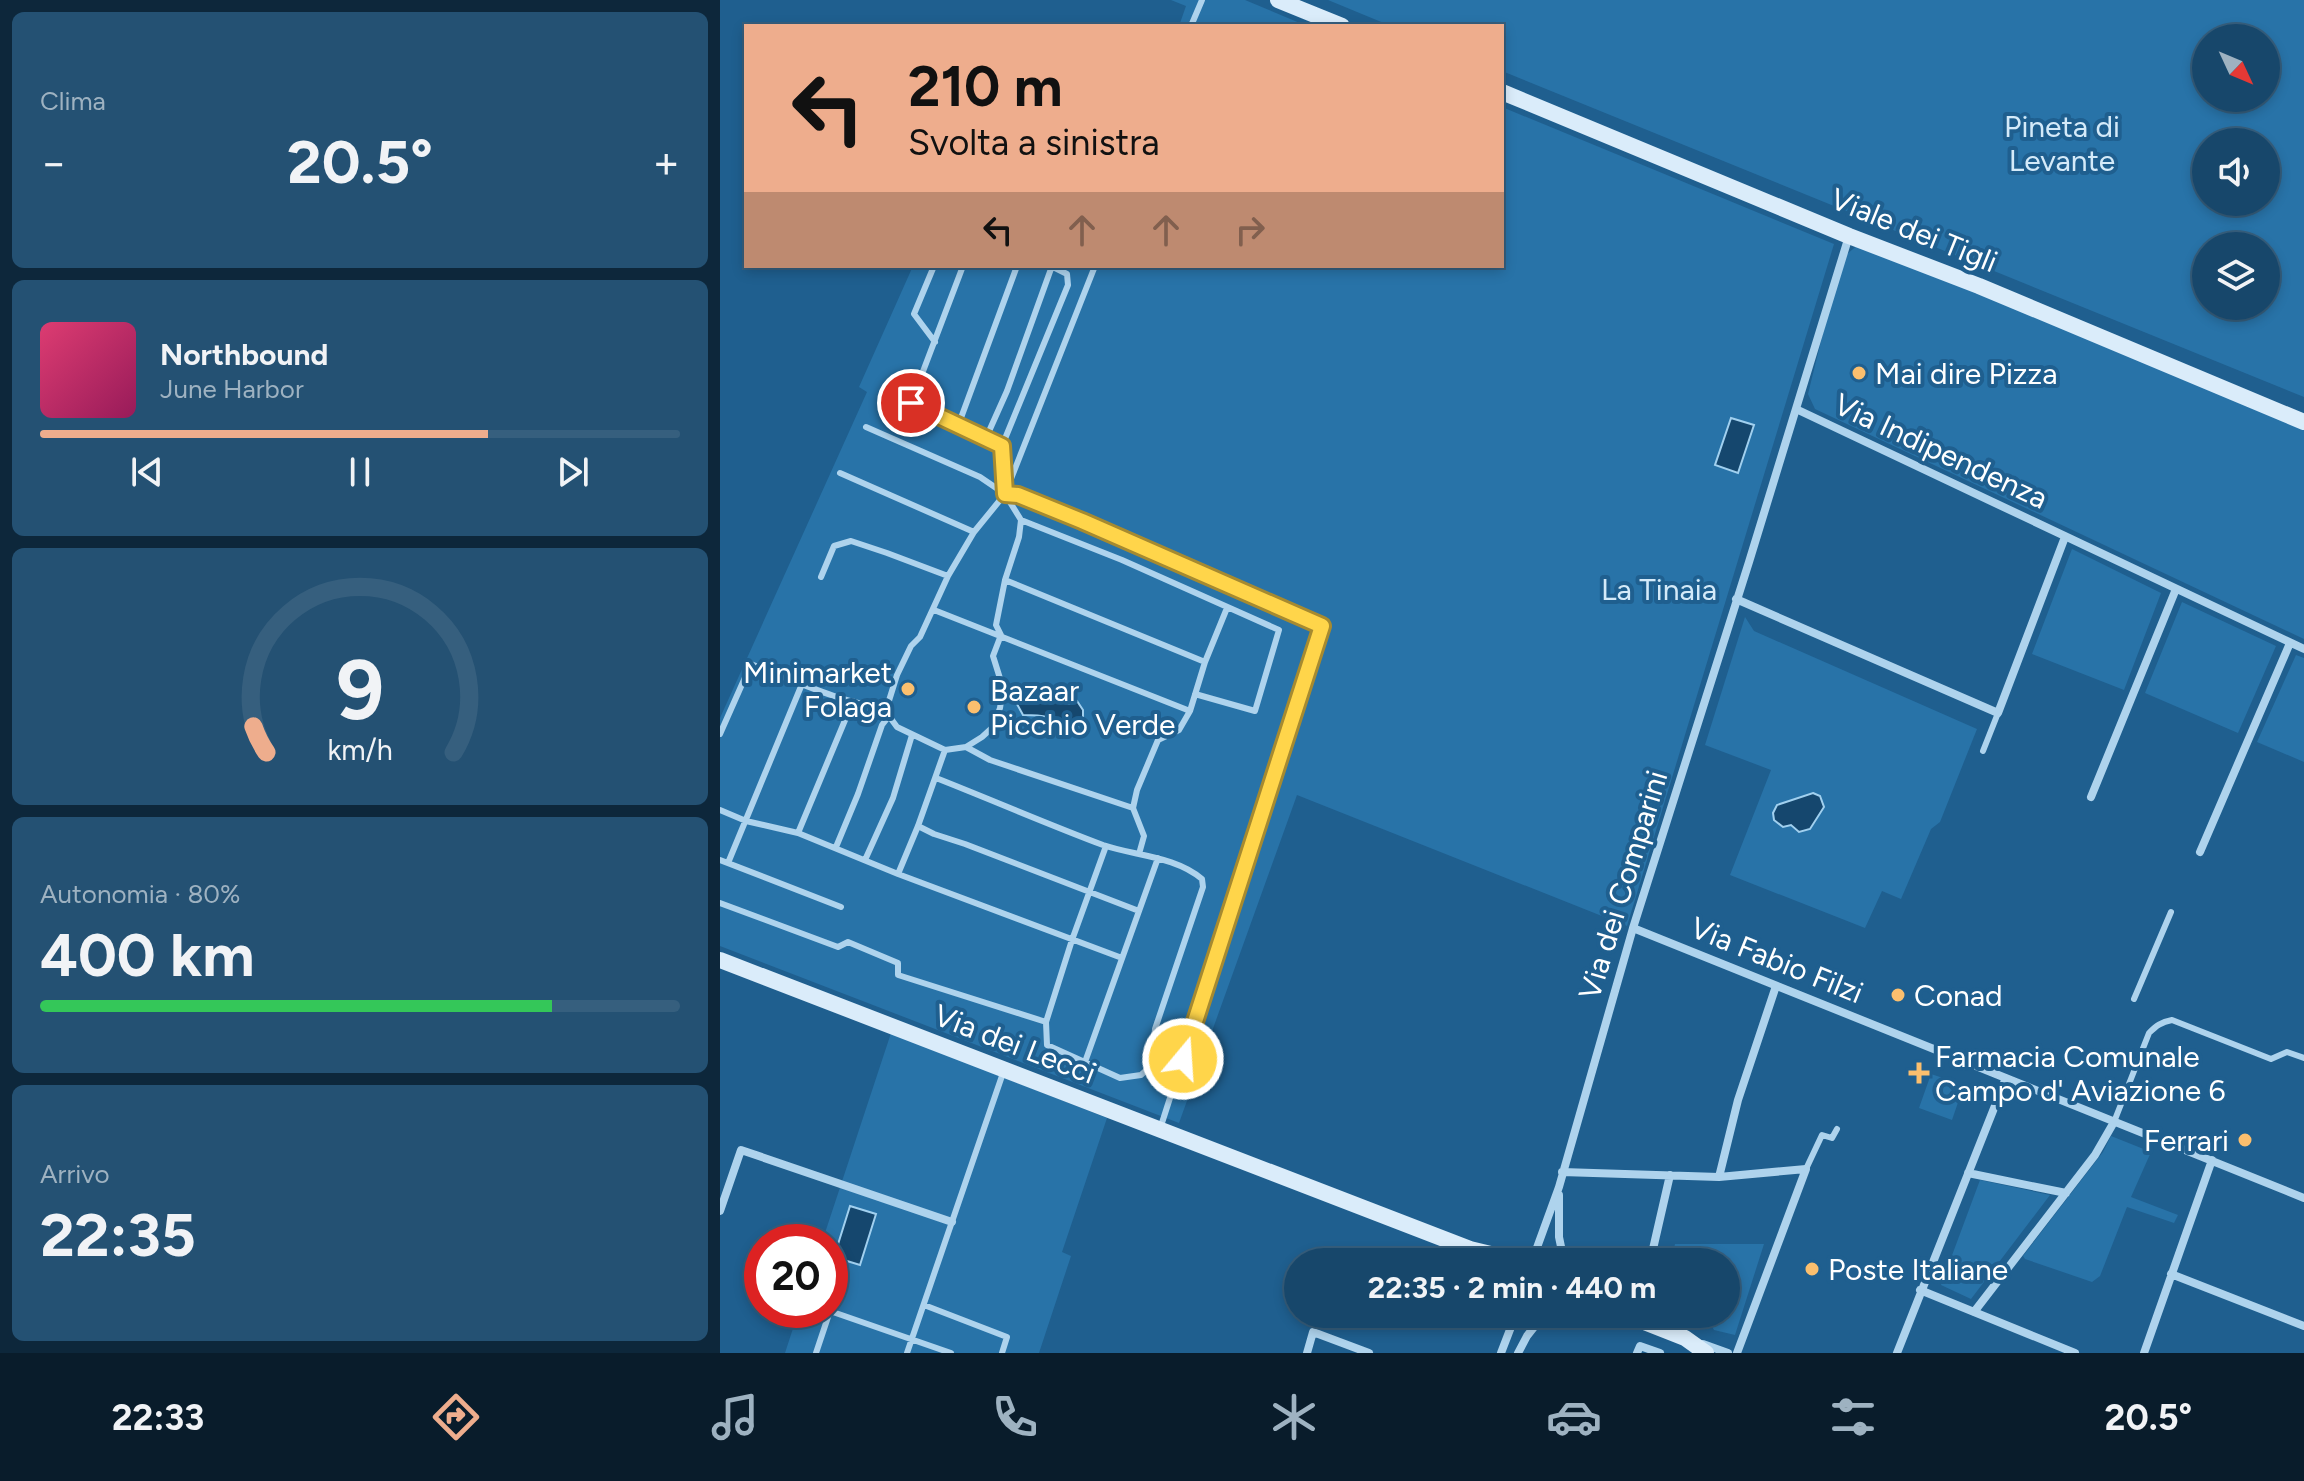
<!DOCTYPE html>
<html lang="it">
<head>
<meta charset="utf-8">
<style>
  body { margin:0; font-family:Figtree,sans-serif; background:#245173; color:#f1f3f6; height:100vh; display:flex; flex-direction:column; font-size:30px; white-space:nowrap }
  * { box-sizing:border-box; margin:0 }
  p { font-size:26px; color:#9eb2c1 }
  .icon { flex:none; width:44px; height:44px; fill:none; stroke:currentColor; stroke-width:2; stroke-linecap:round; stroke-linejoin:round }
  .map { position:relative; flex:1; overflow:hidden }
  .drawer { display:flex; flex-direction:column; gap:12px; padding:12px; background:#0d273b; width:720px }
  .drawer>* { flex:none }
  .banner { position:absolute; left:24px; top:24px; width:760px; height:244px; border-radius:0px; box-shadow:0 4px 12px #0003,0 0 0 2px #365f7e; background:#eead8d; color:#111; overflow:hidden }
  .needle { width:52px; rotate:134deg }
  .tools { position:absolute; left:1472px; top:24px; display:grid; gap:16px }
  .tools a { display:grid; place-items:center; width:88px; height:88px; border-radius:50%; background:#17476b; box-shadow:0 4px 12px #0003,0 0 0 2px #365f7e; font-size:40px }
  .speed { position:absolute; left:24px; top:1224px; display:flex; gap:16px; font-size:40px; font-weight:700; text-align:center }
  .speed>* { display:grid; place-content:center; width:104px; height:104px; border-radius:50%; background:#17476b; box-shadow:0 4px 12px #0003,0 0 0 2px #365f7e; line-height:1 }
  .speed .limit { border:12px solid #d22; background:#fff; color:#111 }
  .pin { position:absolute; display:grid; place-items:center; width:68px; height:68px; color:#fff; margin:-34px; border:4px solid #fff; border-radius:50%; box-shadow:0 2px 8px #0007 }
  .me { position:absolute; width:88px; margin:-44px; rotate:18deg; stroke-linejoin:round; filter:drop-shadow(0 0 6px #0008) }
  .turn { display:flex; align-items:center; gap:28px; height:168px; padding:0 32px; font-size:36px }
  .turn .icon { width:104px; height:104px; stroke-width:2.5 }
  .turn b { display:block; font-size:56px; line-height:68px }
  .lanes { display:flex; align-items:center; height:76px; padding:0 32px; background:#0003; justify-content:center; gap:40px; direction:ltr }
  .lanes .off { opacity:.35 }
  .big { font-size:60px; font-weight:700; line-height:1.1 }
  .drawer .tile { flex:1; display:flex; flex-direction:column; justify-content:center; gap:12px; min-width:0; padding:0 28px; border-radius:12px; background:#245173 }
  .drawer .dial { align-items:center; gap:0 }
  .dial svg { height:208px; overflow:visible; fill:none; stroke:#365f7e; stroke-width:7; stroke-linecap:round; text-anchor:middle }
  .dial text { fill:#f1f3f6; stroke:none }
  .song { display:flex; align-items:center; gap:24px }
  .cover { width:96px; height:96px; border-radius:12px; background:linear-gradient(135deg,hsl(340 70% 55%),hsl(330 70% 35%)) }
  .played { height:8px; border-radius:4px; background:linear-gradient(90deg,#eead8d 70%,#365f7e 70%) }
  .keys { display:flex; justify-content:space-around; direction:ltr }
  .heat { display:flex; justify-content:space-between; align-items:center; font-size:44px; direction:ltr }
  .charge { height:12px; border-radius:6px; background:linear-gradient(90deg,#34c759 80%,#365f7e 0) }
  .trip { position:absolute; left:564px; top:1248px; width:456px; height:80px; border-radius:40px; background:#17476b; box-shadow:0 4px 12px #0003,0 0 0 2px #365f7e; font-weight:700; line-height:80px; text-align:center }
  .tabs { display:flex; height:128px; justify-content:space-around; align-items:center; background:#091c2b; color:#9eb2c1 }
  .tabs .icon { width:56px; height:56px }
  .tabs .active { color:#eead8d }
  .tabs b { font-size:36px; color:#f1f3f6 }
  main { display:flex; flex:1; min-height:0 }
  .map>svg:first-child { display:block }
</style>
</head>
<body>
<main>
<section class="drawer">
<div class="tile"><p>Clima</p>
<div class="heat"><a>−</a><b class="big">20.5°</b><a>+</a></div>
</div>
<div class="tile">
<div class="song"><i class="cover"></i><div><b>Northbound</b><p>June Harbor</p></div></div>
<div class="played"></div>
<div class="keys"><svg class="icon" aria-label="previous" viewBox="0 0 24 24"><path d="M18 5L8 12l10 7zM5 5v14"/></svg><svg class="icon" aria-label="pause" viewBox="0 0 24 24"><path d="M8 5v14M16 5v14"/></svg><svg class="icon" aria-label="next" viewBox="0 0 24 24"><path d="M6 5l10 7-10 7zM19 5v14"/></svg></div>
</div>
<div class="tile dial"><svg viewBox="0 0 100 80">
<path d="M14 69A42 42 0 1 1 86 69"/>
<path d="M14 69A42 42 0 0 1 9 59" stroke="#eead8d"/>
<text x="50" y="56" font-size="32" font-weight="700">9</text>
<text x="50" y="72" font-size="11">km/h</text>
</svg></div>
<div class="tile"><p>Autonomia · 80%</p><b class="big">400 km</b><div class="charge"></div></div>
<div class="tile"><p>Arrivo</p><b class="big">22:35</b></div>
</section>
<div class="map">
<svg width="1584" height="1353" viewBox="0 0 1584 1353">
  <rect width="100%" height="100%" fill="#1f5f8f"/>
  <path fill="#2873a8" fill-rule="evenodd" d="M451 0H525L587 26H459L466 6Z
    M608 0H1584V397L782 71V26H671ZM1486 38H1546V98H1486ZM1486 142H1546V202H1486ZM1486 246H1546V306H1486Z
    M782 107 1114 244 907 926 577 795 459 1123 0 946V718L147 392 139 387 193 266H782Z
    M1140 243 1584 429V639L1095 409 1088 394 1105 325 1126 255Z
    M1352 549 1441 593 1404 690 1312 654Z
    M1462 602 1556 646 1518 733 1425 693Z
    M1025 617 1034 631 1257 729 1220 822 1211 829 1181 899 1162 891 1145 928 1010 875 1051 770 985 745ZM1101 799 1104 803C1097 817 1094 834 1076 831L1070 825Z
    M1576 655 1584 658V762L1537 742Z
    M171 1033 387 1118 342 1252 351 1256 319 1353H65L79 1310H110V1242H102Z
    M1211 1074 1244 1085 1232 1120 1199 1108Z
    M1391 1136 1431 1152 1411 1197 1458 1215 1454 1223 1407 1207 1380 1276 1372 1282 1305 1259 1303 1256 1383 1152Z
    M1260 1180 1330 1195 1251 1299 1221 1285Z
    M955 1244H1044L1015 1335 994 1330 985 1314H1006V1262H951Z"/>
  <path fill="#15476e" stroke="#a1d0ef" stroke-width="2" d="M1011 418 1034 425 1018 473 995 465Z
    M327 684 334 687 341 702 349 704 357 701 363 710V717L357 727 346 731C335 715 321 715 303 715L297 704 299 696 308 690 316 693 322 685Z
    M1093 793 1100 796 1104 807 1090 829 1079 832 1071 825 1063 827 1054 820 1053 813 1057 805Z
    M130 1206 156 1214 140 1265 114 1257Z"/>
  <g fill="none" stroke-linecap="round" stroke-linejoin="round">
    <path stroke="#aed3ed" stroke-width="6" d="M471 26 482 0
      M214 266 194 314 215 342
      M243 266 191 403 282 446
      M238 426 297 266
      M146 427 260 477 285 494 301 520 299 537 285 580 276 625 281 635 273 656 283 688 280 708 273 727 262 737 246 747 225 750 177 727 169 716 167 707 177 675 191 646 200 637 228 576 254 532 285 494 375 266
      M266 438 287 391 332 266
      M120 473 254 532
      M284 490 282 446 348 285 347 274 331 266
      M285 494 298 495 362 521 602 626 440 1129
      M301 520 402 560 559 630 535 711 475 694
      M101 577 114 546 131 541 167 553 228 576
      M285 580 485 662
      M214 610 470 711 485 662 507 608
      M0 734 31 664C68 678 130 707 167 707
      M246 747 270 760 413 808 424 836 419 854
      M1263 751 1278 713
      M216 778C272 800 327 824 383 845 415 856 455 856 482 879L483 887 435 1029 432 1065 421 1075 400 1078 327 1045 326 1022 352 940 386 846
      M413 808 417 790 438 740 459 730 470 711
      M0 810 26 821 78 833 178 874 198 826 225 750
      M198 826 214 834 245 844 419 911
      M78 833 133 701
      M116 847 138 794 162 725 169 716
      M0 860 121 907
      M145 860 173 798 192 735
      M8 863 82 684
      M178 874 402 958
      M0 903 118 947 128 942 178 963V975L326 1022
      M1414 999 1451 912
      M365 1062 438 858
      M1394 1122 1429 1033C1436 1026 1441 1022 1452 1020L1551 1059 1567 1052 1584 1058
      M1086 1169 1102 1135 1112 1138 1117 1129
      M204 1305 287 1337 282 1353
      M96 1353 110 1311 231 1353
      M187 1353 284 1070"/>
    <path stroke="#aed3ed" stroke-width="8" d="M1076 409 1584 649
      M1016 599 1278 713 1345 537
      M1371 797 1456 589
      M1480 852 1570 643
      M913 928 1584 1198
      M842 1172 999 1177 1086 1169 1017 1353
      M1248 1173 1346 1193
      M999 1177 1018 1100 1056 986
      M839 1195V1237L844 1261
      M0 1211 21 1150 232 1222
      M814 1262 815 1253 839 1187 913 928 1029 562 1129 236
      M930 1262 950 1175
      M1451 1274 1584 1326
      M1200 1290 1355 1353
      M1254 1312 1375 1155 1394 1122
      M983 1344 1008 1353
      M587 1353 593 1332 649 1353
      M781 1353 796 1314
      M798 1353 807 1336 822 1317
      M917 1353 920 1346 940 1353
      M1177 1353 1286 1078
      M1424 1353 1492 1160"/>
    <path stroke="#daecfa" stroke-width="16" d="M558 0 622 26
      M782 92 1129 236 1259 286 1584 422
      M0 960 750 1249 804 1262
      M816 1262 832 1259 842 1262
      M815 1314 831 1318 843 1314
      M904 1314 965 1338 986 1353
      M835 1317 867 1321 913 1318"/>
  </g>
  <g fill="none" stroke-linecap="round" stroke-linejoin="round">
    <g stroke="#a68a30" stroke-width="20">
      <path id="route" d="M191 403 282 446 285 494 298 495 362 521 602 626 463 1059"/>
    </g>
    <use href="#route" stroke="#ffd54a" stroke-width="14"/>
  </g>
  <g fill="#fbbf6e" stroke="#1f5f8f" stroke-width="3">
    <circle cx="1139" cy="373" r="8"/>
    <circle cx="188" cy="689" r="8"/>
    <circle cx="254" cy="707" r="8"/>
    <circle cx="1178" cy="995" r="8"/>
    <path d="M1195 1061h8v8h8v8h-8v8h-8v-8h-8v-8h8z"/>
    <circle cx="1525" cy="1140" r="8"/>
    <circle cx="1092" cy="1269" r="8"/>
  </g>
  <g text-anchor="middle" dominant-baseline="central" stroke-width="8" stroke-linejoin="round" paint-order="stroke">
    <g font-size="30" fill="#d4eaf9" stroke="#1f5f8f">
      <text x="1342" y="126">Pineta di<tspan x="1342" dy="34">Levante</tspan></text>
      <text x="939" y="589">La Tinaia</text>
    </g>
    <g font-size="30" fill="#fff" stroke="#1f5f8f">
      <text transform="translate(1194 230) rotate(22)">Viale dei Tigli</text>
      <text transform="translate(1221 451) rotate(25)">Via Indipendenza</text>
      <text transform="translate(903 885) rotate(-73)">Via dei Comparini</text>
      <text transform="translate(1057 960) rotate(22)">Via Fabio Filzi</text>
      <text transform="translate(295 1044) rotate(21)">Via dei Lecci</text>
    </g>
    <g font-size="30" fill="#fff" stroke="#1f5f8f" text-anchor="start">
      <text x="1155" y="373">Mai dire Pizza</text>
      <text x="172" y="672" text-anchor="end">Minimarket<tspan x="172" dy="34">Folaga</tspan></text>
      <text x="270" y="690">Bazaar<tspan x="270" dy="34">Picchio Verde</tspan></text>
      <text x="1194" y="995">Conad</text>
      <text x="1215" y="1056">Farmacia Comunale<tspan x="1215" dy="34">Campo d' Aviazione 6</tspan></text>
      <text x="1509" y="1140" text-anchor="end">Ferrari</text>
      <text x="1108" y="1269">Poste Italiane</text>
    </g>
  </g>
</svg>
<div class="tools">
<a><svg class="needle" viewBox="-14 -14 28 28"><path d="M0-13l5 13h-10z" fill="#e53935"/><path d="M0 13l5-13h-10z" fill="#9eb2c1"/></svg></a>
<a><svg class="icon" aria-label="sound" viewBox="0 0 24 24"><path d="M4 9h4l5-4v14l-5-4H4zM17 9q2 3 0 6"/></svg></a>
<a><svg class="icon" aria-label="layers" viewBox="0 0 24 24"><path d="M12 4l9 5-9 5-9-5zM3 14l9 5 9-5"/></svg></a>
</div>
<div class="speed"><div class="limit">20</div></div>
<div class="pin" style="left:191px;top:403px;background:#d93025"><svg class="icon" aria-label="arrive" viewBox="0 0 24 24"><path d="M6 21V4h12l-3 4 3 4H6"/></svg></div>
<svg class="me" style="left:463px;top:1059px" viewBox="-20 -20 40 40"><circle r="17" fill="#ffd54a" stroke="#fff" stroke-width="3"/><path d="M0-11L8 9 0 5-8 9z" fill="#fff"/></svg>
<div class="trip">22:35 · 2 min · 440 m</div>
<div class="banner">
<div class="turn"><svg class="icon" aria-label="left" viewBox="0 0 24 24"><path d="M17 20v-9H6M10 6l-5 5 5 5"/></svg><div><b>210 m</b>Svolta a sinistra</div></div>
<div class="lanes"><svg class="icon" aria-label="left" viewBox="0 0 24 24"><path d="M17 20v-9H6M10 6l-5 5 5 5"/></svg><svg class="icon off" aria-label="ahead" viewBox="0 0 24 24"><path d="M12 20V5M6 11l6-6 6 6"/></svg><svg class="icon off" aria-label="ahead" viewBox="0 0 24 24"><path d="M12 20V5M6 11l6-6 6 6"/></svg><svg class="icon off" aria-label="right" viewBox="0 0 24 24"><path d="M7 20v-9h11M14 6l5 5-5 5"/></svg></div>
</div>
</div>
</main>
<nav class="tabs">
<b>22:33</b>
<svg class="icon active" aria-label="directions" viewBox="0 0 24 24"><path d="M12 3l9 9-9 9-9-9zM9 14v-3h6M13 9l2 2-2 2"/></svg>
<svg class="icon" aria-label="music" viewBox="0 0 24 24"><path d="M9 18V5l10-2v13"/><circle cx="6" cy="18" r="3"/><circle cx="16" cy="16" r="3"/></svg>
<svg class="icon" aria-label="phone" viewBox="0 0 24 24"><path d="M5 4h4l2 5-3 2q2 4 5 5l2-3 5 2v4C11 20 4 13 5 4z"/></svg>
<svg class="icon" aria-label="climate" viewBox="0 0 24 24"><path d="M12 3v18M4 7l16 10M4 17L20 7"/></svg>
<svg class="icon" aria-label="car" viewBox="0 0 24 24"><path d="M5 17H2v-5l4-1 3-4h7l3 4 3 1v5h-3M9 17h6M6 11h13"/><circle cx="7" cy="17" r="2"/><circle cx="17" cy="17" r="2"/></svg>
<svg class="icon" aria-label="filters" viewBox="0 0 24 24"><path d="M4 7h16M4 17h16"/><circle cx="9" cy="7" r="2"/><circle cx="15" cy="17" r="2"/></svg>
<b>20.5°</b>
</nav>
</body>
</html>
